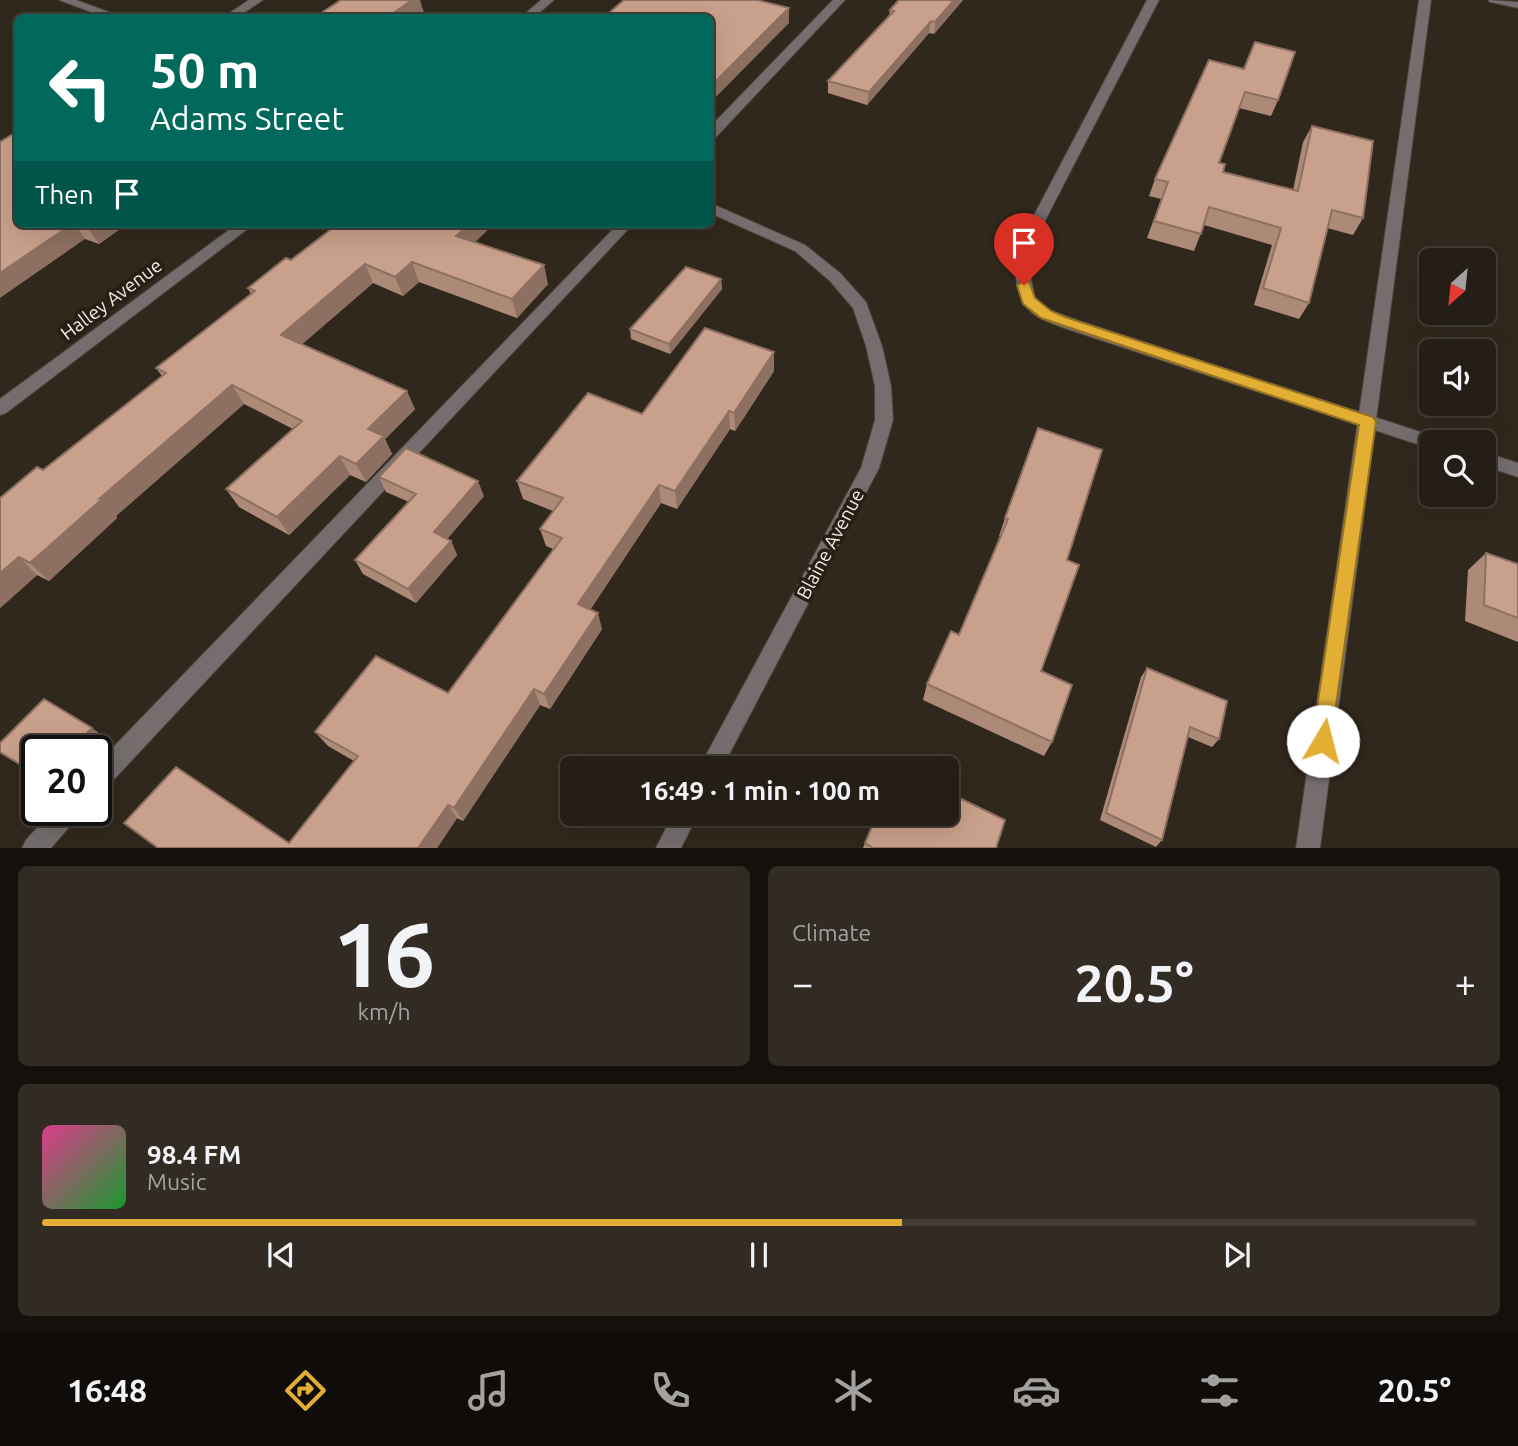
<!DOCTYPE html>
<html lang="en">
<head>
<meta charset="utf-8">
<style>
  body { margin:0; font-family:Ubuntu,sans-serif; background:#312b23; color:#f1f3f6; height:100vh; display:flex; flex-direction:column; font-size:26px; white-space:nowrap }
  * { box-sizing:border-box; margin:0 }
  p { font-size:23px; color:#a3a2a1 }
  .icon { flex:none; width:38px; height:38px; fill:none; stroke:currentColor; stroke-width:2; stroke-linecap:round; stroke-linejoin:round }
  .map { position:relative; height:848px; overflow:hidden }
  .drawer { display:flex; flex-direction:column; gap:18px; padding:18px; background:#14100c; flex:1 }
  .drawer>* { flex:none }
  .top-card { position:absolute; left:14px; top:14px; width:700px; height:214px; border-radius:10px; box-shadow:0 7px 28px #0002,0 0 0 2px #423c35; background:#00695c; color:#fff; overflow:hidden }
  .needle { width:46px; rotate:207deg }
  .buttons { position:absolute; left:1419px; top:248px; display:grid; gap:14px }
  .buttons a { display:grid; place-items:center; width:77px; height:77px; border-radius:10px; background:#251e16; box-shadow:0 7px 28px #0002,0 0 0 2px #423c35; font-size:35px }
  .speed { position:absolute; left:21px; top:735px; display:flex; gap:14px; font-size:35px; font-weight:700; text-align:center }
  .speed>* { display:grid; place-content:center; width:91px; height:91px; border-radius:50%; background:#251e16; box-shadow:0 7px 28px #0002,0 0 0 2px #423c35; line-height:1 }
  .speed .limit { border:4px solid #111; border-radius:10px; background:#fff; color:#111 }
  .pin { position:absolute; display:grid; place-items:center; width:60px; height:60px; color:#fff; margin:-72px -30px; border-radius:50% 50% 50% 0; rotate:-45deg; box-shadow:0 0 7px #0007 }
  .pin .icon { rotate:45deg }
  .me { position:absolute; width:77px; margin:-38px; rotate:8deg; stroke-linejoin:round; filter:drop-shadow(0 0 5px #0008) }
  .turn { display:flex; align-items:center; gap:24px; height:147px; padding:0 21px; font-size:32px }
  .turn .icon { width:91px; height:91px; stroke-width:2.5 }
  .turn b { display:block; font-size:49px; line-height:60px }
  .then { display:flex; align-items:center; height:66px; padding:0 21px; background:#0003; gap:14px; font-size:26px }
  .big { font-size:52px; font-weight:700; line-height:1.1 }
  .drawer .card { flex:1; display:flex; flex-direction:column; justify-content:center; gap:10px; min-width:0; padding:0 24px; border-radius:10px; background:#312b23 }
  .drawer .dial { align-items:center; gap:0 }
  .dial b { font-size:91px; line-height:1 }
  .song { display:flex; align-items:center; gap:21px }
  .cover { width:84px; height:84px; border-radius:10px; background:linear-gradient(135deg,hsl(330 70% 55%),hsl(130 70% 35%)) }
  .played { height:7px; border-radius:4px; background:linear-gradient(90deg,#e3ae34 60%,#423c35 60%) }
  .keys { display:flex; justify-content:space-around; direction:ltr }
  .heat { display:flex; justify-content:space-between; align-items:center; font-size:38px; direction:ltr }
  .drawer .tiles { flex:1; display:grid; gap:18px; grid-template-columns:1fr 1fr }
  .card:last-child { grid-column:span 2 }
  .trip { position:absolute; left:560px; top:756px; width:399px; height:70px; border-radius:10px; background:#251e16; box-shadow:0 7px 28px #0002,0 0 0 2px #423c35; font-weight:700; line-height:70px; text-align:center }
  .dock { display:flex; height:112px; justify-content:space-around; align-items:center; background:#0f0c09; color:#a3a2a1 }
  .dock .icon { width:49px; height:49px }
  .dock .selected { color:#e3ae34 }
  .dock b { font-size:32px; color:#f1f3f6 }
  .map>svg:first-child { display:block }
</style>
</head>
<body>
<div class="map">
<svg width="1518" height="848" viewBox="0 0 1518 848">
  <rect width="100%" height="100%" fill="#31281d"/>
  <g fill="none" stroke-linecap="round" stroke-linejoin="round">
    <g stroke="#4c4339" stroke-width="2">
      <path id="lane" d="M249 0H263L236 18H222Z
        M833 0H845L715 138 710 139V127Z
        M1419 0H1431L1320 848H1296Z
        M618 224H633L104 790 96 793V765Z
        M53 810H81L77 818 51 848H22L26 840Z"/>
    </g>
    <g stroke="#4c4339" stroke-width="2">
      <path id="street" d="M59 0H76L125 18H107Z
        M541 0H554L533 18H520Z
        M1147 0H1159L1035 240 1028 263 1035 299 1052 311 1079 321 1439 438 1442 443H1432V449L1067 329C1040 319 1023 315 1017 284 1013 266 1015 257 1021 240Z
        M1488 0 1518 2V8L1490 2Z
        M710 203 805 245 840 273 866 302 882 346 891 386 893 420 879 468 722 768H699L861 468 875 420V386L866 346 853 308 830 281 795 251 710 213Z
        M237 224H254L6 413 0 415V399Z
        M1484 452 1518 463V477L1484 466Z
        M673 814H698L681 848H656Z"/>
    </g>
    <use href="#lane" fill="#756d6e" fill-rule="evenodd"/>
    <use href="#street" fill="#756d6e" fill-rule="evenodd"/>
  </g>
  <path fill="#ad8a78" d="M899 0H963L934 34 929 33 867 105 828 93V81L889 16 890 10Z
    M1209 60 1278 100 1271 116 1239 108 1219 163 1223 172 1293 190 1303 142 1312 126 1363 218 1353 235 1327 228 1309 303 1299 319 1254 305 1272 245 1204 225 1194 251 1147 238 1161 199 1149 196 1155 179Z
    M18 224H127L99 244 85 239Z
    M475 242 548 284 517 318 419 282 403 296 373 283 302 344 415 409 385 439 392 454 366 482 350 475 289 535 239 507 226 489 293 429 244 404 116 516 117 518 49 581 37 575 0 608V498L43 470 162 376 156 368 251 294 248 288 291 260Z
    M721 279 722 289 670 354 631 339 630 329Z
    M774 352V371L735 431 730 429 677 509 661 503 590 609 602 629 550 709 540 705 463 821 457 818 437 848H158L289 843 354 761 328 746 315 732 448 693 553 549 546 546 540 529 553 511 523 499 517 481 642 414Z
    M1038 428 1067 560 1041 671 1052 742 1044 756 923 700 927 684 959 635 1001 536H999L1005 518Z
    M379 477 484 496 447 539 451 541 457 555 416 603 363 574 355 560 409 502 386 492Z
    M1486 553 1518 564V642L1465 621 1468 570Z
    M1147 668 1219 739 1212 747 1188 737 1162 840 1156 847 1100 820 1141 677Z
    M865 843 996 848H863Z"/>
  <path fill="#8d7061" d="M412 0H420L424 13 417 18H386Z
    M954 0H963L934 34 935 22Z
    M789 8V23L710 103V87Z
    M931 21 929 33 867 105 869 92Z
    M72 224H75L85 239 0 298V273Z
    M93 224H127L99 244 88 228Z
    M469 224H494L462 255 456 236Z
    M412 262 419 282 403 296 395 277Z
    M365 264 373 283 291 354 281 335Z
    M544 265 548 284 517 318 512 299Z
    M721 279 722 289 670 354 669 344Z
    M774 352V371L735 431 734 413Z
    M232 385 244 404 116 516 117 518 49 581 30 563 99 499Z
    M407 391 415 409 385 439 392 454 366 482 356 464 368 429Z
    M729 411 730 429 677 509 675 491Z
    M340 456 350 475 289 535 277 517Z
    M478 481 484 496 440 547 434 532Z
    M659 485 661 503 583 621 578 604Z
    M451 541 457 555 416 603 408 589Z
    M19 557 37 575 0 608V573Z
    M598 613 602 629 550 709 544 694Z
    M534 689 540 705 463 821 454 808Z
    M92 728 102 735 87 751H70Z
    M448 805 457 818 437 848H418Z"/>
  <path fill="#c9a08b" stroke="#8d7061" stroke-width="2" d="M341 0H412L386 18 315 17Z
    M624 0H757L789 8 710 87V18H603Z
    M899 0H954L935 22 931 21 869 92 828 81 894 11 890 10Z
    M1255 42 1295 52 1278 100 1245 92 1219 163 1225 164 1223 172 1298 191 1312 126 1373 141 1363 218 1332 210 1309 303 1263 288 1281 228 1209 207 1201 234 1154 221 1168 182 1155 179 1209 60 1244 69Z
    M18 131V224H72L0 273V142Z
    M78 224H93L88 228Z
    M338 224H469L456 236 544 265 512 299 412 262 395 277 365 264 281 335 407 391 368 429 384 436 356 464 340 456 277 517 226 489 302 421 232 385 99 499 101 500 30 563 19 557 0 573V498L37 467 43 470 166 373 156 368 255 291 248 288 286 258 291 260Z
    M686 267 721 279 669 344 630 329Z
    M705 328 774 352 734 413 729 411 675 491 659 485 578 604 598 613 544 694 534 689 454 808 448 805 418 848H158L124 823 176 767 289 843 358 756 315 732 376 656 448 693 562 538 540 529 563 498 517 481 588 393 642 414Z
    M1038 428 1102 450 1067 560 1079 565 1041 671 1072 685 1052 742 927 684 951 631 959 635 1008 519 1005 518Z
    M406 448 478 481 434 532 451 541 408 589 355 560 416 494 379 477Z
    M1486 553 1518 564V618L1484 605Z
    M1147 668 1227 701 1219 739 1190 727 1162 840 1106 813Z
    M44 699 92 728 70 751H37V775L0 752V743Z
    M947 792 1005 820 996 848H873L865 843 877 814H947Z"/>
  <path fill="#e3ae34" stroke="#947122" stroke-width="2" d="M1024 281 1029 282 1035 298 1051 311 1065 317 1373 417 1376 422 1330 748 1323 751 1315 748 1312 741 1359 425 1041 318 1023 304 1017 285Z"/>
  <g text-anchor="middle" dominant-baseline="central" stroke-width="7" stroke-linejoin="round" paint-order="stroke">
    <g font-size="19" fill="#f2ece5" stroke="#271f14">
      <text transform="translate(111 299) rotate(-37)">Halley Avenue</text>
      <text transform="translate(830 544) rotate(-62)">Blaine Avenue</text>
    </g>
  </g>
</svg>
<div class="buttons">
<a><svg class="needle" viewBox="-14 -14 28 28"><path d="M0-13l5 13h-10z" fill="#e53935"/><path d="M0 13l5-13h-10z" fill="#a3a2a1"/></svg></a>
<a><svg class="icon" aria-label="sound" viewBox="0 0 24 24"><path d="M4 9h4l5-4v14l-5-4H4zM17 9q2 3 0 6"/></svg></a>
<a><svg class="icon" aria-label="search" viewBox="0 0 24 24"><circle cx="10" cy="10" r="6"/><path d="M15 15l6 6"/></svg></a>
</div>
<div class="speed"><div class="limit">20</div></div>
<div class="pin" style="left:1024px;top:285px;background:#d93025"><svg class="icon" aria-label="arrive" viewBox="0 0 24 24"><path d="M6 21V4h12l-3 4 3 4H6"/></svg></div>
<svg class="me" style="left:1323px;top:741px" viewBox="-20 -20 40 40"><circle r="19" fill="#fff"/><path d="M0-13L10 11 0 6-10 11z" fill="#e3ae34"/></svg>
<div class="trip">16:49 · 1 min · 100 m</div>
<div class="top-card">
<div class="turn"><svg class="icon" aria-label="left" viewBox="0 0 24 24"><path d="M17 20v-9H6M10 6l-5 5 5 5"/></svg><div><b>50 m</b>Adams Street</div></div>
<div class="then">Then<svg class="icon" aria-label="arrive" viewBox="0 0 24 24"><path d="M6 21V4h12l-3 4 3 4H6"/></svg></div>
</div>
</div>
<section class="drawer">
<div class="tiles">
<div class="card dial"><b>16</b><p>km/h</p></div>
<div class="card"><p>Climate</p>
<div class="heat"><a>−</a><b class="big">20.5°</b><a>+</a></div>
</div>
<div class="card">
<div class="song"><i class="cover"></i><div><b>98.4 FM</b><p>Music</p></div></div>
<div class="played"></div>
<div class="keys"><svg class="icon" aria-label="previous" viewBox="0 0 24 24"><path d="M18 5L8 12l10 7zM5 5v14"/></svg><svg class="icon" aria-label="pause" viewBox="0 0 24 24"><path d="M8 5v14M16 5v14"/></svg><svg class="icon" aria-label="next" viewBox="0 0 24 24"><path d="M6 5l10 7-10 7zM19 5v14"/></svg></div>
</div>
</div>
</section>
<nav class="dock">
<b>16:48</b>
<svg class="icon selected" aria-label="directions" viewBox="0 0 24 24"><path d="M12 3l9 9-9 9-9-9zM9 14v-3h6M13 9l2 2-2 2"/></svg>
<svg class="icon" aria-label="music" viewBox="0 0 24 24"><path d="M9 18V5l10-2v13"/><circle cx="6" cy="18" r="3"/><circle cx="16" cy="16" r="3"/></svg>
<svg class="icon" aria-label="phone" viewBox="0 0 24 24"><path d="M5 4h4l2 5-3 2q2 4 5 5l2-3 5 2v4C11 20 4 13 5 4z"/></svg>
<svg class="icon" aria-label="climate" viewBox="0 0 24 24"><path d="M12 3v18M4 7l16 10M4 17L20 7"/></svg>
<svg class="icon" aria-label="car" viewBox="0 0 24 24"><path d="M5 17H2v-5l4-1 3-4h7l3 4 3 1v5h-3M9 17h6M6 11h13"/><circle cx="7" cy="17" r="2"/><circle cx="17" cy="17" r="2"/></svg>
<svg class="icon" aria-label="filters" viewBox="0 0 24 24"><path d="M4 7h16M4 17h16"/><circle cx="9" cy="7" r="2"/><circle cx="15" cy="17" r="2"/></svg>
<b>20.5°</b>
</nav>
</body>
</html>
